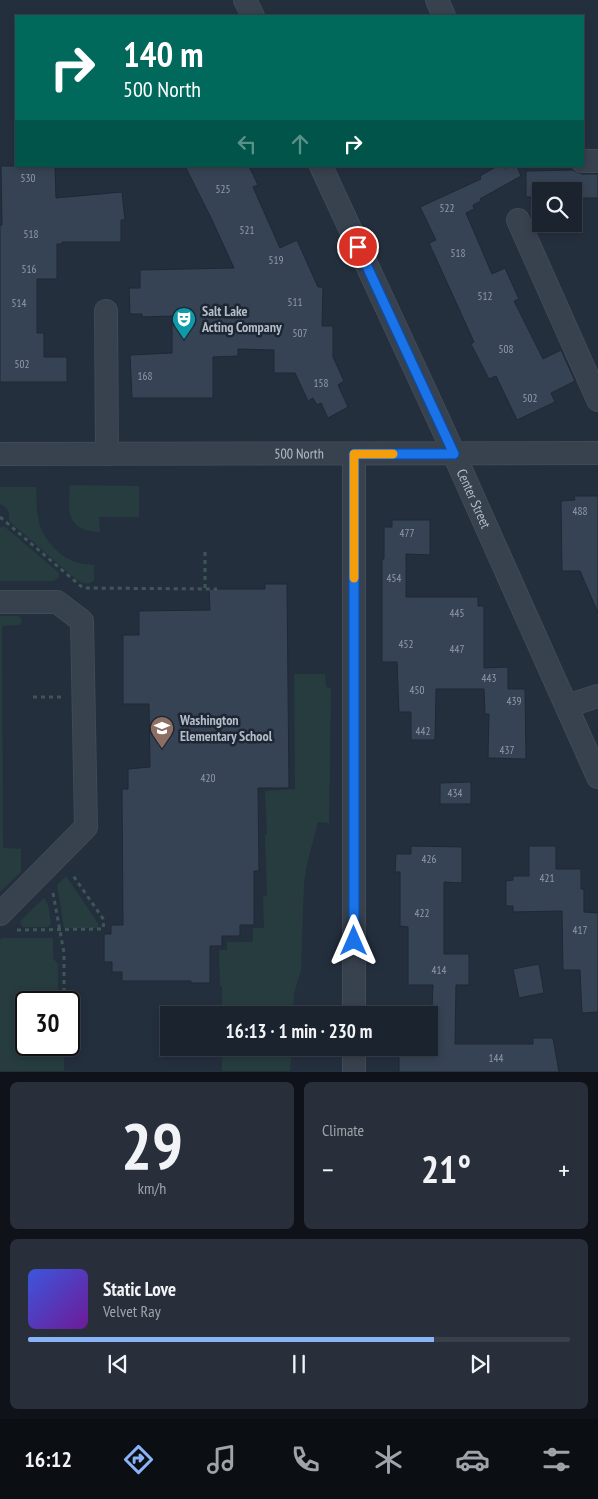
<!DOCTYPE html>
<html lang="en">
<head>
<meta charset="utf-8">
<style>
  body { margin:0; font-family:"PT Sans Narrow",sans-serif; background:#282f3a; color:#f1f3f6; height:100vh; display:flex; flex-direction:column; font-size:19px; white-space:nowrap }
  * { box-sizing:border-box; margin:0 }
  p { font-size:16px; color:#a0a4aa }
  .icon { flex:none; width:28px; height:28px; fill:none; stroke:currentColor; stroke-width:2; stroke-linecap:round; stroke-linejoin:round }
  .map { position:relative; height:1072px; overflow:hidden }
  .sheet { display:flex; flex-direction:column; gap:10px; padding:10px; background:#0f1319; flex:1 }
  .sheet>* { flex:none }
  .guide { position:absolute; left:15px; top:15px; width:569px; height:152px; border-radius:0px; box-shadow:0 2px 8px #0003,0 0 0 1px #39404a; background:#00695c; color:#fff; overflow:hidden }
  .tools { position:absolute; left:532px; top:182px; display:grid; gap:10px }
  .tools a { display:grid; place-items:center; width:50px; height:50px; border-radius:0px; background:#1b232e; box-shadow:0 2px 8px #0003,0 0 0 1px #39404a; font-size:25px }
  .speed { position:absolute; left:15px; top:991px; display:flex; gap:10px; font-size:25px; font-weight:700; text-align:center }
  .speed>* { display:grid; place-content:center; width:65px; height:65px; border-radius:50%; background:#1b232e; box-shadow:0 2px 8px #0003,0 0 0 1px #39404a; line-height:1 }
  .speed .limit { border:2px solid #111; border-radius:8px; background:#fff; color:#111 }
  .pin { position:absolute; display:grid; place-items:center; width:42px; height:42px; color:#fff; margin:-21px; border:2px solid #fff; border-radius:50%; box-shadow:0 1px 5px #0007 }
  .me { position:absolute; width:55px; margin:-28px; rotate:0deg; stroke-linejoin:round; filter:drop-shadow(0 0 4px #0008) }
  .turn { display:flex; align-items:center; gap:18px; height:105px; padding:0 25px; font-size:22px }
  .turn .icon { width:65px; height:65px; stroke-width:2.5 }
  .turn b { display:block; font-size:35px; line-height:42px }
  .lanes { display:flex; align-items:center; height:48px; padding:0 25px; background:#0003; justify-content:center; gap:25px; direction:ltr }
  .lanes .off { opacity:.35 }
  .big { font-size:38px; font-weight:700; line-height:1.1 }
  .sheet .tile { flex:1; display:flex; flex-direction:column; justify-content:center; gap:8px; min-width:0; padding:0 18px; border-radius:8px; background:#282f3a }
  .sheet .dial { align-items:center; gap:0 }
  .dial b { font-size:65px; line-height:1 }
  .song { display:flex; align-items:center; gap:15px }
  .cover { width:60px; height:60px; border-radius:8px; background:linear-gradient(135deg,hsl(230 70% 55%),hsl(280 70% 35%)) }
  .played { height:5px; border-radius:2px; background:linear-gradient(90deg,#8ab4f8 75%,#39404a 75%) }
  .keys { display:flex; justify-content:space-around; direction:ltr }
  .heat { display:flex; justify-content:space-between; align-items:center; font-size:28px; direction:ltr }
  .sheet .tiles { flex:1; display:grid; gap:10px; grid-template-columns:1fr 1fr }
  .tile:last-child { grid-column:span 2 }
  .trip { position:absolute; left:160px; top:1006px; width:278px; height:50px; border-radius:0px; background:#1b232e; box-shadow:0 2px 8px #0003,0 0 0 1px #39404a; font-weight:700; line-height:50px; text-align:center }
  .menu { display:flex; height:80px; justify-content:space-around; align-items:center; background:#0b0e12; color:#a0a4aa }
  .menu .icon { width:35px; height:35px }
  .menu .current { color:#8ab4f8 }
  .menu b { font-size:22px; color:#f1f3f6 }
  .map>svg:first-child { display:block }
</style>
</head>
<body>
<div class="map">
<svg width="598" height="1072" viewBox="0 0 598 1072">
  <rect width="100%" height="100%" fill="#242f3e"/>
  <path fill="#263c3f" d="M70 485 139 486V517H99L100 532C66 530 68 513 70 485Z
    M0 487H36C37 497 36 508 38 518 41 535 55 553 71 560 78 564 86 564 94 565V580C88 586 83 583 77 580L9 521C10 513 8 507 0 504Z
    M4 526 59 573C59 578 58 579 53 581H0V528Z
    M0 616H17L21 618 22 622 20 625 2 626 3 848 21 849V872L0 892Z
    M294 674H325L326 687 331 688 329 823 318 822 307 864 304 883 301 970 294 994 293 1015H222V986H220L219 950H227V942H253V928H264L263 896H267L265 835 267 834 265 791 295 789Z
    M66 876 98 923V928H64L57 885Z
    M44 898 48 904 51 923 48 927H22L20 921Z
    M2 938H53V958L58 964V1002H26V1045H59V1051L64 1056V1071H0V940Z
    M222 1048H292L290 1071H222Z"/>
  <path fill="#364354" stroke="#1f2835" d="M1 166H55L56 198 122 192 125 220H121V242H62V244H57V279H37V333H44V357H67V382H0V225H2Z
    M185 166H249L258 185 253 187 280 248 297 240 318 287H323L322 326H333V357L344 381 338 385 348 407 328 418 321 403 317 405 313 398 308 401 295 373H274V350L238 349V356L213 357V398H132L130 355 172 353V316L142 317V314H130L129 288H140V270L234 268 212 220Z
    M497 166H504L505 168 517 166 521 176 480 199 481 201 473 205 474 209 466 213 492 274 505 268 519 299 514 301 543 359 561 350 575 381 551 393 555 402 517 420 496 376 489 379 471 344 474 342 429 243 436 240 420 207 481 179 480 176Z
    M573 170 582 174H598V198H574V191H541V197H526V171Z
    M574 496H598V613L580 571H562L561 501 575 500Z
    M392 520H430V555L406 554V597H478V606H484V668L508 667V689H525L526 759 488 758 489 714H485L484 689H436L435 740H411V712H399L397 662H382V559H384V527H392Z
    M265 584H287L289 788H258L259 871H254V925H240V936H222V946H210V983H191V981H122V972H112V962H104V934H111V925H123L122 789H128V769L150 767 149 704H123V635H139V611L210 610 209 589H265Z
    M471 782V804H440V783Z
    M411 846 462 847V883L444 882V954H469V985H456L455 1044H533V1038H553L559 1072H399V1048H429V1030H431L433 985H408V927L400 926V872H395L396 854H411Z
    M529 846H556V869H581V889H584V912L598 913V1012L582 1013 580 970H563L562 911 513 912V906H506V881L513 880V876H529Z
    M539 964 544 993 519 998 513 969Z"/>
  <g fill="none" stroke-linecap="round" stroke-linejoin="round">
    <g stroke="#414a57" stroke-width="24">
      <g id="minor">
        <path d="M245 0 253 16"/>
        <path d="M437 0 444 16"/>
        <path d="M582 161H597"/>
        <path id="s1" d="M321 166 441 425 598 777"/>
        <path d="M518 220 598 400"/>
        <path d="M106 311 107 454"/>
        <path id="s2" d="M0 454 598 453"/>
        <path d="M0 602H57L82 621 86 827 0 914"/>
        <path d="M567 706 598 696"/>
        <path d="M354 1015V454"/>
        <path d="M354 1072V1048"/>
      </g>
    </g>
    <path stroke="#3f5557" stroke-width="3" stroke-dasharray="4 4" stroke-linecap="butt" d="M0 517 83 588 217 589
      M205 552V589
      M33 697H62
      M53 893 64 953V1002
      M17 930 103 929 104 920 72 874
      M64 1045 65 1049"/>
    <use href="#minor" stroke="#38414e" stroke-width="22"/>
  </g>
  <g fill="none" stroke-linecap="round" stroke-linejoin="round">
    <g stroke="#114b97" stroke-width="12">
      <path id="route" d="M354 941V454H454L358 247"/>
    </g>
    <use href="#route" stroke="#1a73e8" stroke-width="9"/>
    <path stroke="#f59e0b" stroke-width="9" d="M354 578V454H393"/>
  </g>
  <defs>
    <g id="theatre-pin" transform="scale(1.25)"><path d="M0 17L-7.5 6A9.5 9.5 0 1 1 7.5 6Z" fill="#0f9aa8" stroke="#1d2633"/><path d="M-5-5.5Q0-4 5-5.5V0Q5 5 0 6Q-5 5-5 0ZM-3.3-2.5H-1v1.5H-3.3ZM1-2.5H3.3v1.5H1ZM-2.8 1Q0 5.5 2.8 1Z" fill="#fff"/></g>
    <g id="school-pin" transform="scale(1.25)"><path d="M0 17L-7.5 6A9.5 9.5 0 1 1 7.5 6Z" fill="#8d6e63" stroke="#1d2633"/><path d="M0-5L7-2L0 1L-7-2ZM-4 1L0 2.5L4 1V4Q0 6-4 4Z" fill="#fff"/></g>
  </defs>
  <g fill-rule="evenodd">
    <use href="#theatre-pin" x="184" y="319"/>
    <use href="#school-pin" x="162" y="728"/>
  </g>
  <g text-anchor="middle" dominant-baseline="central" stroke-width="5" stroke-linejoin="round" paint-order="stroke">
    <g font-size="11" fill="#929caa">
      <text x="28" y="178">530</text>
      <text x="223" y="189">525</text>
      <text x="447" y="208">522</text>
      <text x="247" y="230">521</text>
      <text x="31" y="234">518</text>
      <text x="458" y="253">518</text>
      <text x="276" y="260">519</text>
      <text x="29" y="269">516</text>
      <text x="485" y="296">512</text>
      <text x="295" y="302">511</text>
      <text x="19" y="303">514</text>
      <text x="300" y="333">507</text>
      <text x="506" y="349">508</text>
      <text x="22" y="364">502</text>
      <text x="145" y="376">168</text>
      <text x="321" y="383">158</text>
      <text x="530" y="398">502</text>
      <text x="580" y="511">488</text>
      <text x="407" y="533">477</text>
      <text x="394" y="578">454</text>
      <text x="457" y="613">445</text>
      <text x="406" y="644">452</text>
      <text x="457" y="649">447</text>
      <text x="489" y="678">443</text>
      <text x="417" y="690">450</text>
      <text x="514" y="701">439</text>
      <text x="423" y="731">442</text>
      <text x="507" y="750">437</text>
      <text x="208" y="778">420</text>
      <text x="455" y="793">434</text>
      <text x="429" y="859">426</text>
      <text x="547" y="878">421</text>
      <text x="422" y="913">422</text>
      <text x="580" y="930">417</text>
      <text x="439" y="970">414</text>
      <text x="496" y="1058">144</text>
    </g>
    <g font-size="14" font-weight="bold" fill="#b4bcc9" stroke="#1d2633" text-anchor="start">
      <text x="202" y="311">Salt Lake<tspan x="202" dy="16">Acting Company</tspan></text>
      <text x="180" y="720">Washington<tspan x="180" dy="16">Elementary School</tspan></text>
    </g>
    <g font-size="14" fill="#b4bcc9" stroke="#1d2633">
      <text stroke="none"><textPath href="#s2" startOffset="299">500 North</textPath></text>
      <text stroke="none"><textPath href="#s1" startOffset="366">Center Street</textPath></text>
    </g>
  </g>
</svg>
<div class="tools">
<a><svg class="icon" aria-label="search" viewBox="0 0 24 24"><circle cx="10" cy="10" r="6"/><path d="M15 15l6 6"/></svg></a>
</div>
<div class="speed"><div class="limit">30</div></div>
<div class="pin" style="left:358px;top:247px;background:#d93025"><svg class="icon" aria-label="arrive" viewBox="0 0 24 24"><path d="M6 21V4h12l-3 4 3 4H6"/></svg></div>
<svg class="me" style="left:354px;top:941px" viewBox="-20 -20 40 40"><path d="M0-17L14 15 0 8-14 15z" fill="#1a73e8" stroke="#fff" stroke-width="4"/></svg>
<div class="trip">16:13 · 1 min · 230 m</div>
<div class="guide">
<div class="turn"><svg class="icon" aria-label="right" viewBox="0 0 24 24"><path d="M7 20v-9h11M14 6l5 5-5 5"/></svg><div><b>140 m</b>500 North</div></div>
<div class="lanes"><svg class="icon off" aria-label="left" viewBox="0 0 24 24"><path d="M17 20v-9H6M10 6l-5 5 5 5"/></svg><svg class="icon off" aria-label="ahead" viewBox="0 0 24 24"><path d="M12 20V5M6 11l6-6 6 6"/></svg><svg class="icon" aria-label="right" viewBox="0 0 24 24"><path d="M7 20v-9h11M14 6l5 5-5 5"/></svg></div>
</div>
</div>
<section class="sheet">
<div class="tiles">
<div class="tile dial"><b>29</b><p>km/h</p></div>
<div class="tile"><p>Climate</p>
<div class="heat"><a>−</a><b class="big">21°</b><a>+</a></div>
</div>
<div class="tile">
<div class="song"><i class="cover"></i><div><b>Static Love</b><p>Velvet Ray</p></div></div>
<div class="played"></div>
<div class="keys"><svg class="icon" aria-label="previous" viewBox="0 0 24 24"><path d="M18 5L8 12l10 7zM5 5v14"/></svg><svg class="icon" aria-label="pause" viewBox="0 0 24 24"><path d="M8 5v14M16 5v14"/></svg><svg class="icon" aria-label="next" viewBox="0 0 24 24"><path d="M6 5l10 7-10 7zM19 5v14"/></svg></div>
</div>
</div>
</section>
<nav class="menu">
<b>16:12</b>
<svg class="icon current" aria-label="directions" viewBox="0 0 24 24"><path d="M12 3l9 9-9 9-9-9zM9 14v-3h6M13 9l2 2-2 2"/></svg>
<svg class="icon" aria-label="music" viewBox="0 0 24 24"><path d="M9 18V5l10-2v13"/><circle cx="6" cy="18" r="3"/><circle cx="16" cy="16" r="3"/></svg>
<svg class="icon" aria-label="phone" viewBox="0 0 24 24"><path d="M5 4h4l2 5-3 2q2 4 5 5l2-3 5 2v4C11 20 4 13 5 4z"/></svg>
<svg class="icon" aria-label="climate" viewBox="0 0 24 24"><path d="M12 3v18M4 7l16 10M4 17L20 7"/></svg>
<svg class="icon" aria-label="car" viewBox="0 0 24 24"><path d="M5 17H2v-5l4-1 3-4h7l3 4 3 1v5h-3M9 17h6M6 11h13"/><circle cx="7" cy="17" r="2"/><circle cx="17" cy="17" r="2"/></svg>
<svg class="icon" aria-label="filters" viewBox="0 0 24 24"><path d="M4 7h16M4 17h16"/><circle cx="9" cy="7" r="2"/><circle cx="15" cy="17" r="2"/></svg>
</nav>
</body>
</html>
